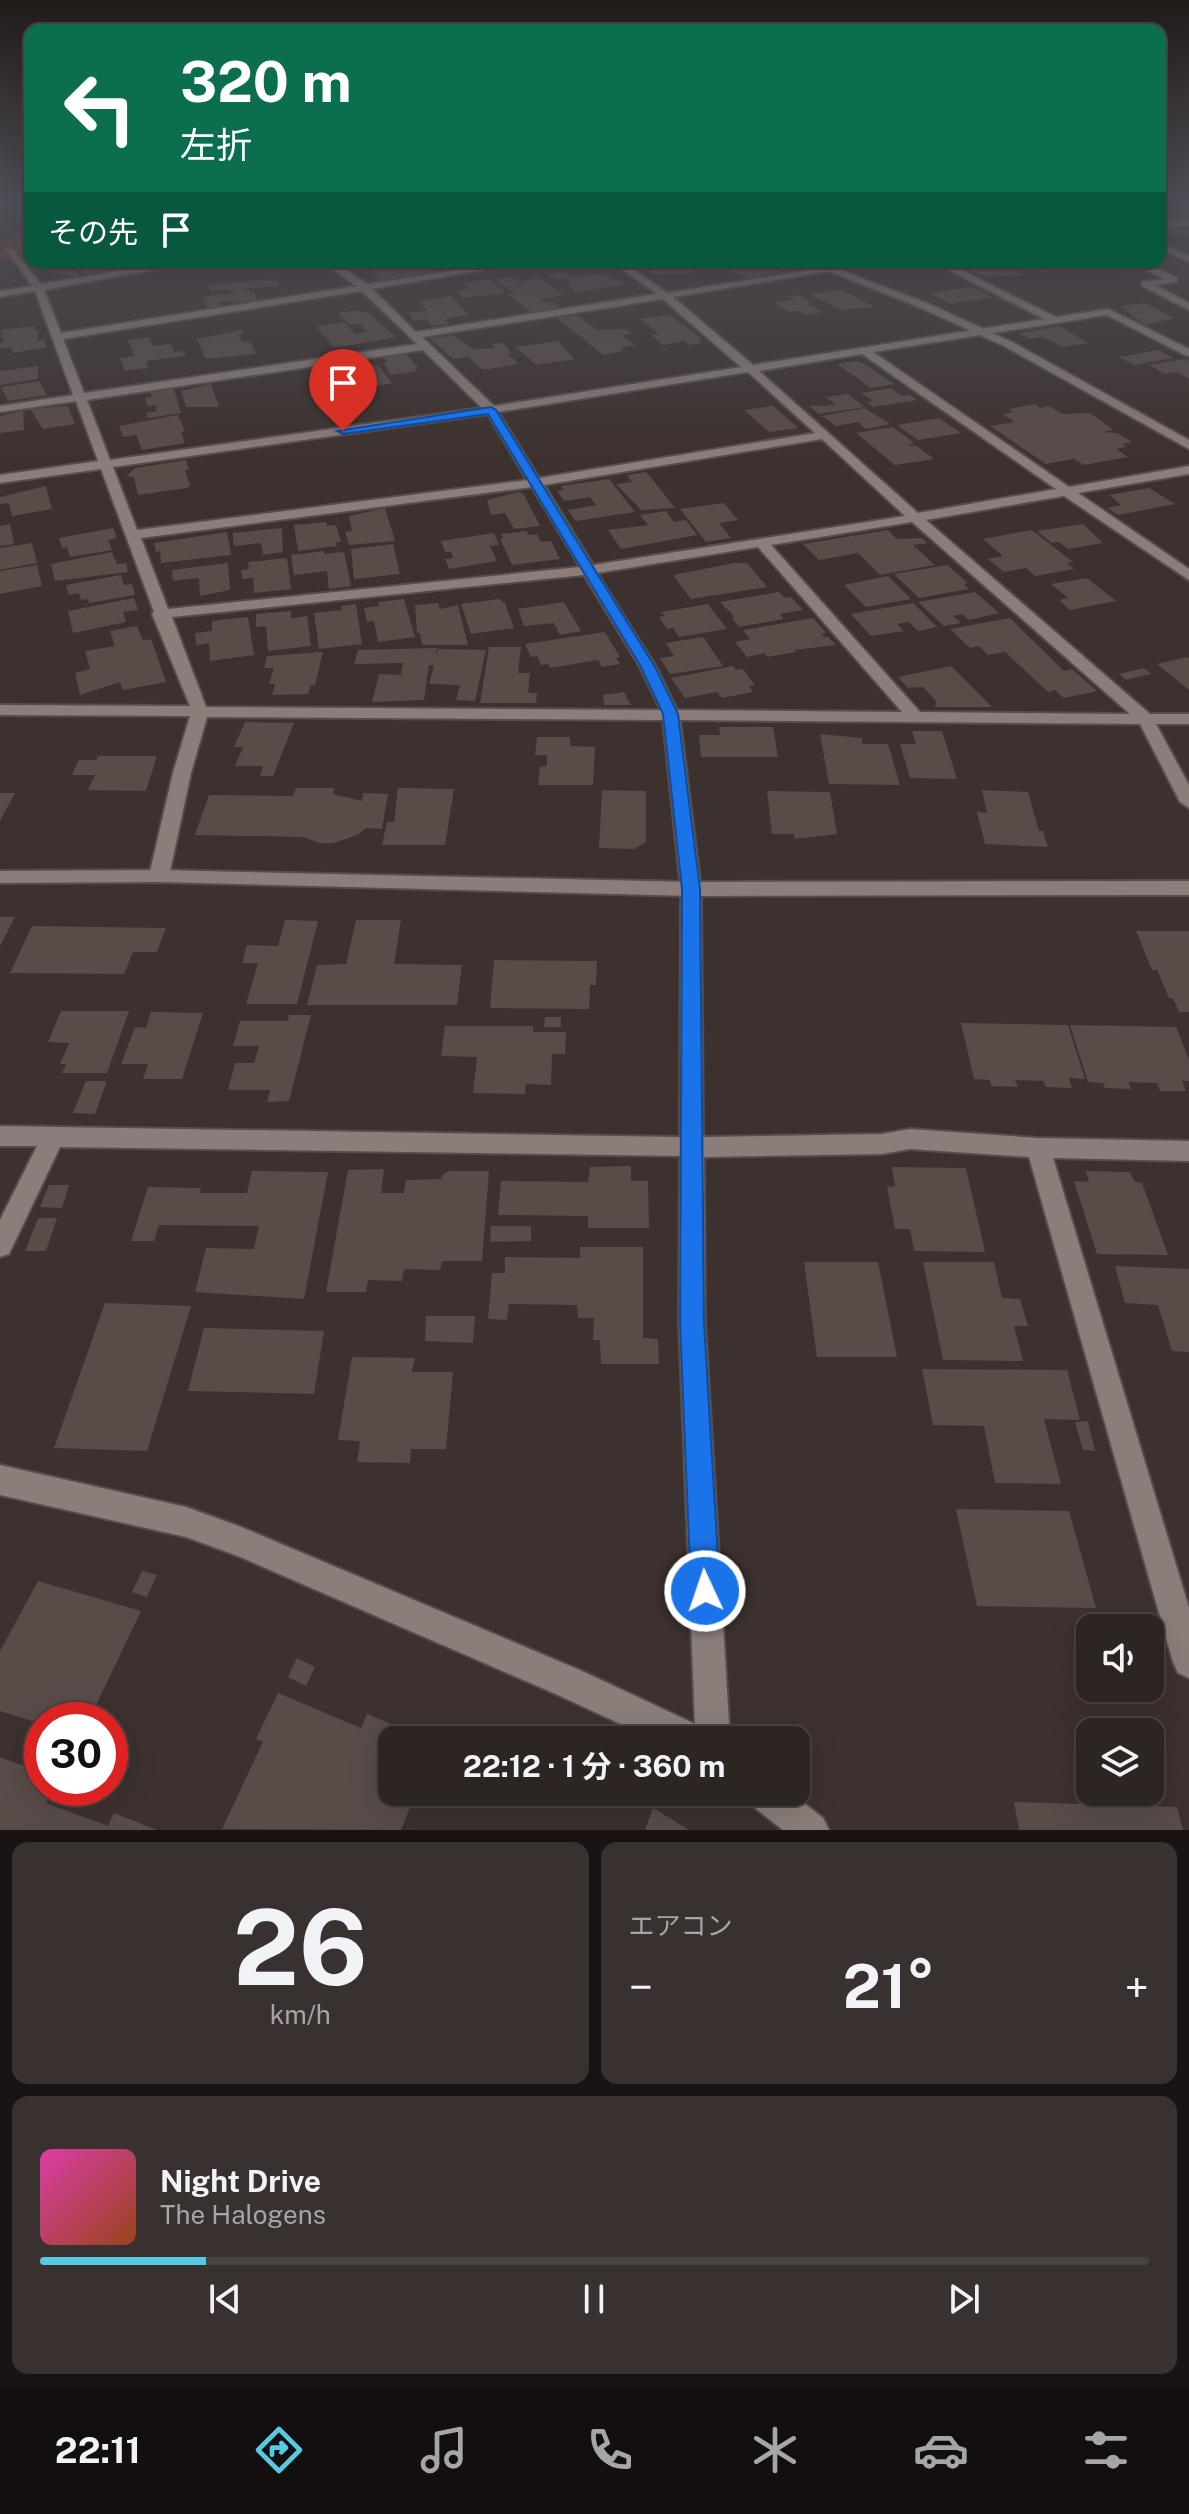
<!DOCTYPE html>
<html lang="ja">
<head>
<meta charset="utf-8">
<style>
  body { margin:0; font-family:"Public Sans","Noto Sans JP",sans-serif; background:#39312f; color:#f1f3f6; height:100vh; display:flex; flex-direction:column; font-size:30px; white-space:nowrap }
  * { box-sizing:border-box; margin:0 }
  p { font-size:26px; color:#a7a5a5 }
  .icon { flex:none; width:44px; height:44px; fill:none; stroke:currentColor; stroke-width:2; stroke-linecap:round; stroke-linejoin:round }
  .map { position:relative; height:1830px; overflow:hidden }
  .details { display:flex; flex-direction:column; gap:12px; padding:12px; background:#191413; flex:1 }
  .details>* { flex:none }
  .hud { position:absolute; left:24px; top:24px; width:1142px; height:244px; border-radius:16px; box-shadow:0 8px 32px #0002,0 0 0 2px #484240; background:#0b6e4f; color:#fff; overflow:hidden }
  .controls { position:absolute; left:1076px; top:1614px; display:grid; gap:16px }
  .controls a { display:grid; place-items:center; width:88px; height:88px; border-radius:16px; background:#2d2522; box-shadow:0 8px 32px #0002,0 0 0 2px #484240; font-size:40px }
  .speed { position:absolute; left:24px; top:1702px; display:flex; gap:16px; font-size:40px; font-weight:700; text-align:center }
  .speed>* { display:grid; place-content:center; width:104px; height:104px; border-radius:50%; background:#2d2522; box-shadow:0 8px 32px #0002,0 0 0 2px #484240; line-height:1 }
  .speed .limit { border:12px solid #d22; background:#fff; color:#111 }
  .pin { position:absolute; display:grid; place-items:center; width:68px; height:68px; color:#fff; margin:-82px -34px; border-radius:50% 50% 50% 0; rotate:-45deg; box-shadow:0 0 8px #0007 }
  .pin .icon { rotate:45deg }
  .me { position:absolute; width:88px; margin:-44px; rotate:357deg; stroke-linejoin:round; filter:drop-shadow(0 0 6px #0008) }
  .turn { display:flex; align-items:center; gap:28px; height:168px; padding:0 24px; font-size:36px }
  .turn .icon { width:104px; height:104px; stroke-width:2.5 }
  .turn b { display:block; font-size:56px; line-height:68px }
  .then { display:flex; align-items:center; height:76px; padding:0 24px; background:#0003; gap:16px; font-size:30px }
  .big { font-size:60px; font-weight:700; line-height:1.1 }
  .details .widget { flex:1; display:flex; flex-direction:column; justify-content:center; gap:12px; min-width:0; padding:0 28px; border-radius:16px; background:#39312f }
  .details .dial { align-items:center; gap:0 }
  .dial b { font-size:104px; line-height:1 }
  .song { display:flex; align-items:center; gap:24px }
  .cover { width:96px; height:96px; border-radius:12px; background:linear-gradient(135deg,hsl(320 70% 55%),hsl(20 70% 35%)) }
  .played { height:8px; border-radius:4px; background:linear-gradient(90deg,#55cae0 15%,#484240 15%) }
  .keys { display:flex; justify-content:space-around; direction:ltr }
  .heat { display:flex; justify-content:space-between; align-items:center; font-size:44px; direction:ltr }
  .details .tiles { flex:1; display:grid; gap:12px; grid-template-columns:1fr 1fr }
  .widget:last-child { grid-column:span 2 }
  .trip { position:absolute; left:378px; top:1726px; width:432px; height:80px; border-radius:16px; background:#2d2522; box-shadow:0 8px 32px #0002,0 0 0 2px #484240; font-weight:700; line-height:80px; text-align:center }
  .dock { display:flex; height:128px; justify-content:space-around; align-items:center; background:#120f0e; color:#a7a5a5 }
  .dock .icon { width:56px; height:56px }
  .dock .active { color:#55cae0 }
  .dock b { font-size:36px; color:#f1f3f6 }
  .map>svg:first-child { display:block }
</style>
</head>
<body>
<div class="map">
<svg width="1189" height="1830" viewBox="0 0 1189 1830">
  <rect width="100%" height="100%" fill="#3c312e"/>
  <g fill="none" stroke-linecap="round" stroke-linejoin="round">
    <path fill="#78382c" fill-rule="evenodd" d="M30 235V255L0 260V240Z"/>
  </g>
  <path fill="#584c49" d="M1160 227H1175L1189 232V238L1162 232Z
    M67 262 80 276 53 274 41 268 48 267 46 264Z
    M75 262H105L113 269 85 274 79 268 88 267Z
    M363 262H420L435 273 378 281 371 276 379 275 373 270 377 269Z
    M633 262H676L681 265 699 263 706 267 690 269 696 273 654 275 644 265Z
    M724 262H757L781 271 748 279 716 264Z
    M949 262H1002L1024 275 987 277Z
    M1014 262H1048L1063 268 1043 272Z
    M565 272 571 277 600 274 627 284 576 292 566 285 573 284 565 278 554 279 548 275Z
    M512 277 520 282 539 277 563 295 540 299 545 302 552 301 561 308 531 312 507 294 515 293 495 279Z
    M276 279 279 286 242 289 254 292 258 301 218 302 221 307 207 308 203 301H206L204 297 234 293 229 289 211 291 209 285Z
    M491 279 505 293 463 298 457 291 470 289 463 283Z
    M972 287 993 297 951 304 930 293Z
    M842 289 874 307 842 310 809 294Z
    M799 295 812 303 807 304 823 312 805 315 799 311 789 312 774 302 795 300 788 296Z
    M451 296 469 315 445 319 449 324 432 326 426 319 414 321 408 313 427 311 419 301Z
    M1145 303 1174 318 1145 325 1120 306Z
    M358 310 361 313 367 312 396 337 335 348 316 327 344 322 355 334 368 332 360 324 350 325 338 313Z
    M577 315 597 330 626 329 632 334 622 335 635 345 620 348 624 351 603 355 557 318Z
    M669 315 703 339 698 340 702 343 689 345 684 341 663 345 651 335 659 334 640 319Z
    M34 326 35 330H39L38 341 44 340 47 347 13 353 11 347 0 349V343L4 342 0 330Z
    M1060 326 1088 343 1063 347 1043 337 1029 339 1019 333Z
    M241 330 243 334 238 335 242 342 250 341 257 354 206 359 197 339Z
    M453 335 473 349 495 348 492 344 503 343 512 354H508L519 364 483 370 468 357 453 359 430 339Z
    M149 337 153 346 171 344 175 352 184 351 186 356 146 361 149 368 125 371 120 358 134 356 128 340Z
    M558 341 574 359 537 365 515 347Z
    M1158 350 1173 358 1134 365 1119 357Z
    M406 353 418 368H415L416 371 391 375 383 363 387 362 383 357Z
    M1185 359 1189 361V379L1177 372 1165 374 1149 365Z
    M856 361 863 363 894 384 871 388 837 364Z
    M378 365 392 383 353 390 346 382 355 380 348 370Z
    M38 366V379L0 385V371Z
    M39 381 47 395 8 401 1 387Z
    M211 384 219 407H186L181 391Z
    M890 388 902 396 910 395 918 400 873 407 867 402 873 401 861 393Z
    M174 389 181 413 148 418 146 413 157 411 156 405 147 406 145 398 152 397 150 392Z
    M848 394 865 407 819 414 809 406 836 405 826 397Z
    M1035 404 1040 408 1049 406 1062 414 1090 413 1113 430 1102 432 1117 433 1132 442 1122 444 1127 447 1116 449 1128 457 1084 465 1074 459 1046 464 990 426 1014 422 1003 414 1013 412 1008 409Z
    M68 406 75 424 43 429 30 409Z
    M773 406 798 428 769 432 744 410Z
    M864 408 890 424 866 429 858 422 836 426 822 416Z
    M23 411 24 430 0 433V416Z
    M178 415 185 431 181 432 185 443 142 450 136 435 123 437 119 426Z
    M939 418 961 433 918 440 897 425Z
    M893 427 914 443 907 445 917 446 934 459 895 465 856 433Z
    M186 460 189 470H185L190 485 187 488 138 495 134 477 126 476 135 468Z
    M646 472 652 479 675 508 641 510 616 484 632 482 627 475Z
    M609 479 635 512 576 521 568 510 596 505 590 497 564 501 557 491 564 490 561 486Z
    M46 486 52 509 12 516 9 503 0 504V497Z
    M1149 488 1175 504 1118 515 1107 508 1121 505 1109 495Z
    M518 492 523 493 540 526 514 529 505 513 491 515 487 500Z
    M724 503 738 520 719 523 731 538 706 542 680 509Z
    M385 508 395 541 349 545 345 532 352 531 349 516Z
    M666 511 674 522 686 520 697 535 621 549 608 530 648 525 640 515Z
    M326 522 327 526 336 525 341 542H336L337 546 298 551 294 525Z
    M10 524 14 544 0 546V526Z
    M1083 524 1103 543 1068 549 1059 542 1052 543 1037 531Z
    M113 528 117 538 108 540 112 550 70 557 67 547 62 548 59 538Z
    M282 528 283 552 263 555 261 543 235 546 233 543V533Z
    M888 530 897 539 922 538 928 543 913 545 935 565 880 575 858 553 819 560 803 544Z
    M1032 530 1073 562 1067 563 1074 569 1035 576 1026 568 1004 572 988 559 1003 556 983 539Z
    M527 531 528 535 537 534 541 542 551 541 560 559 512 565 500 539H503L501 534Z
    M227 532 231 555 161 563 160 551 156 552 154 543Z
    M494 533 499 545 490 546 497 561 449 569 445 559 453 558 451 552H445L441 541Z
    M32 543 37 563 0 570V548Z
    M393 544 400 574 354 579 351 549Z
    M324 551V554L344 552 351 586 329 589 327 571 294 575 291 555Z
    M112 552 117 564 126 563 128 572 55 581 51 564Z
    M287 558 291 589 254 593 253 578 242 579 241 570 249 569 248 562Z
    M228 563 230 590 200 596 199 578 173 581 172 570Z
    M734 563H747L767 587 691 599 673 575Z
    M37 565 42 586 0 594V571Z
    M947 565 968 583 964 584 969 589 919 598 894 574Z
    M121 575 124 585 132 584 135 595 89 603 88 599 81 600 79 593 69 595 66 585Z
    M888 576 911 599 866 607 844 585Z
    M1087 578 1116 601 1070 610 1059 600 1068 598 1051 584Z
    M779 592 785 598 791 597 803 610 780 614 784 619 739 627 732 618 735 617 720 602Z
    M975 592 999 613 969 620 962 614 953 616 961 623 944 626 918 602Z
    M134 598 138 610 123 612 126 622 73 633 68 611Z
    M404 599 415 637 378 642 374 621 367 622 364 608 379 606 378 602Z
    M499 599 505 603 514 628 471 634 461 604Z
    M564 602 581 631 560 635 554 623 524 626 518 609Z
    M438 603 440 609 458 605 468 645H422L420 633H417L415 605Z
    M913 603 937 627 918 631 909 622 897 624 904 631 871 636 851 614Z
    M356 604 362 644 319 649 314 613 342 610 341 606Z
    M708 604 727 629 679 637 673 628 667 629 659 617 665 616 661 612Z
    M291 611V618L307 616 311 646 268 651 266 626 256 627V614Z
    M248 617 254 655 210 661 209 643 196 645 195 633 212 631V621Z
    M813 618 826 633 822 634 824 637H828L836 645 794 650 796 652 767 657 765 653 747 657 735 642 750 639 743 630Z
    M1010 618 1064 671 1072 669 1097 691 1064 698 1055 690 1048 692 1005 652 988 655 979 646 970 648 950 629Z
    M137 626 143 641 151 639 166 682 123 690 120 682 80 695 75 673 90 669 85 651 115 646 110 631Z
    M605 632 620 657 616 658 620 664 602 667 598 660 550 668 548 664 541 665 537 656 531 657 525 644Z
    M703 637 723 666 670 674 660 658 674 656 666 643Z
    M489 647H521L518 673H530L528 693H537L536 703H480Z
    M437 648 435 660 438 649 486 650 475 701 456 700 460 685 429 684 434 665H429L424 700 372 702 379 674 401 675 403 663 354 664 358 650Z
    M323 652 315 685H311L308 694 272 695 275 684H269L274 668H264L267 656Z
    M1187 657 1189 658V690L1157 664Z
    M733 666 736 670 743 669 755 685 749 686 753 692 722 698 717 692 685 698 671 678Z
    M951 666 992 707H935L936 701 923 687 908 688 898 677Z
    M1144 668 1151 674 1126 680 1119 674Z
    M624 692 631 705H604L603 695Z
    M245 722 294 723 273 776H260L263 766H235L243 747H234Z
    M719 727H773L778 757H701L699 735H720Z
    M912 731H942L957 779 910 778 900 744H916Z
    M820 734 862 738V744H888L900 785 829 784Z
    M537 737H570V746L595 747 593 785H538L540 767 547 766V755H535Z
    M98 756H157L146 791 88 790 95 775H72L79 760H96Z
    M296 788H334L333 794 362 801 363 793 388 794 382 829 366 828 357 835 334 843H320L302 837 195 835 209 795 293 796Z
    M398 788 454 789 445 845H382L387 822H394Z
    M602 790 646 791V842L634 849 599 848Z
    M982 790 1028 792 1039 831H1043L1048 847 985 844 977 812 987 813Z
    M767 791 830 792 837 834 795 839 794 834H772Z
    M0 793H15L0 821Z
    M0 917H15L0 946Z
    M285 920 318 921 297 1004H246L258 963H242L247 945 278 946Z
    M356 920H401L394 964 462 965 457 1005H307L317 965 346 964Z
    M32 926 166 928 157 952H133L124 974 10 973Z
    M1136 931H1189V1012H1179L1173 998H1169L1157 970H1152Z
    M494 960 597 961 596 985H590L589 1009 490 1008Z
    M61 1011H129L107 1073H62L66 1064H60L69 1043 48 1042Z
    M151 1012 203 1013 182 1079H143L148 1064H121L135 1027 146 1028Z
    M289 1015H311L289 1101 267 1102 270 1090H228L235 1063H254L259 1046H233L240 1021H288Z
    M545 1017H561V1027H544Z
    M961 1023 1068 1025 1085 1079 1069 1078 1072 1088 1046 1087 1043 1081 1015 1080 1018 1087 991 1086 990 1080 974 1079Z
    M1070 1025 1176 1027 1189 1060V1081H1182L1186 1091H1160L1157 1083 1129 1082 1131 1089 1105 1088 1103 1083 1088 1082Z
    M445 1026H533V1032H566L565 1054H552L551 1085 526 1084 525 1094 473 1093 477 1057 441 1056Z
    M86 1081H107L95 1114 73 1113Z
    M631 1166V1181H648L649 1228H588V1216L498 1215 501 1181 588 1182 590 1167Z
    M892 1167 966 1168 985 1252 914 1251 910 1229H895L887 1187 895 1186Z
    M384 1169 381 1193H404L406 1180 441 1179 442 1175 449 1171H489L482 1261H442L440 1270 404 1269 402 1281 368 1280 366 1292H326L348 1170Z
    M252 1171 328 1172 304 1299 195 1292 206 1248 254 1249 259 1226 159 1225 154 1241H131L148 1187 201 1188 200 1193H247Z
    M1086 1171 1130 1172 1135 1182 1142 1183 1168 1255 1097 1254 1074 1181 1089 1182Z
    M49 1185H69L62 1208 40 1207Z
    M38 1218H57L46 1251H25Z
    M491 1226H531V1241L490 1242Z
    M580 1247H643V1338L658 1339 659 1364H601L600 1340H593L594 1318H578L577 1305 509 1304 507 1320 488 1319 492 1273H505V1257L580 1258Z
    M804 1262H878L897 1357H817Z
    M923 1262H994L1002 1298 1020 1299 1028 1326H1014L1023 1361 943 1360Z
    M1115 1266 1189 1269V1352L1172 1351 1158 1305 1125 1303Z
    M105 1303 191 1306 147 1451 54 1448Z
    M426 1316H475L473 1343 425 1341Z
    M204 1328 324 1331 314 1394 188 1391Z
    M352 1357 415 1358 412 1372H453L446 1449H411L410 1463 357 1462 360 1441 338 1440Z
    M922 1369 1067 1370 1080 1420 1044 1419 1061 1484 995 1483 984 1426 933 1425Z
    M1088 1421 1095 1451 1083 1450 1075 1422Z
    M956 1509 1069 1511 1096 1608 977 1606Z
    M142 1571 157 1575 147 1597 132 1592Z
    M38 1581 141 1611 89 1720H42V1724L0 1711V1651Z
    M297 1658 315 1667 306 1686 288 1677Z
    M278 1693 361 1728 367 1714 429 1740H392V1792H416L401 1830 222 1829 263 1742 256 1739Z
    M0 1757 42 1773V1788H54L46 1803 108 1826 114 1813 157 1830H0Z
    M1014 1802 1177 1807 1183 1830H1019Z
    M653 1808 689 1830H645Z"/>
  <g fill="none" stroke-linecap="round" stroke-linejoin="round">
    <g stroke="#564d4b" stroke-width="4">
      <path id="street" d="M1189 219V225L1160 227V221Z
        M1160 243 1189 256V262L1160 249Z
        M6 249H12L41 284 174 262H195L44 290 61 333 356 286 323 262H334L367 284 508 262H530L372 289 416 332 657 294 612 262H623L667 293 862 262H885L673 297 753 365 1044 319 933 262H945L1056 317 1108 309 1189 349V356L1185 355 1107 315 873 352 1069 487 1189 466V474L1078 493 1189 569V580L1064 496 926 520 1150 714H1189V724H1156L1189 785V808L1180 802 1140 724 680 720 701 889 703 1137 882 1134 910 1129 1038 1138 1189 1141V1161L1053 1158 1189 1608V1678L1178 1673 1173 1662 1029 1157 910 1149 882 1154 704 1157 705 1323 730 1740H655L558 1695 238 1556 186 1537 0 1495V1465L186 1507 241 1527 582 1671 695 1724 679 1323 680 1156 60 1147 9 1254 0 1257V1220L37 1146H0V1126L680 1137 681 889 663 720 207 717 191 773 169 876 166 881H152L149 876 173 773 190 716 0 715V705L190 706 152 614 154 612 101 469 0 483V475L98 461 76 401 0 412V406L73 395 35 291 0 297V291L32 286ZM362 291 417 344 84 393 63 339ZM663 299 741 367 494 406 422 337ZM423 350 482 408 110 460 87 400ZM862 354 1056 489 918 513 759 371ZM748 372 815 433 539 478 498 412ZM488 414 527 480 137 530 113 467ZM822 439 905 516 593 565 544 485ZM532 487 580 567 168 609 141 538ZM912 522 1130 714 920 712 771 545ZM758 547 902 712 677 710 656 667 597 573ZM584 575 640 667 661 710 206 707 172 617Z
        M1131 262H1143L1177 278V282L1155 285 1189 303V310L1142 286V282L1164 279Z
        M745 1792H790L823 1818 829 1830H783L750 1804Z"/>
    </g>
    <g stroke="#564d4b" stroke-width="4">
      <path id="secondary" d="M806 262H819L929 304 1012 342 1189 440V449L1004 346 921 308Z
        M159 870 691 882 1189 881V895L691 896 159 882 0 883V871Z"/>
    </g>
    <use href="#street" fill="#8a7d7a" fill-rule="evenodd"/>
    <use href="#secondary" fill="#8a7d7a" fill-rule="evenodd"/>
  </g>
  <linearGradient id="sky" x2="0" y2="1"><stop stop-color="#211b19"/><stop offset="0.44" stop-color="#504e57"/><stop offset="1" stop-color="#504e57" stop-opacity="0"/></linearGradient>
  <rect width="1189" height="459" fill="url(#sky)"/>
  <path fill="#1a73e8" stroke="#114b97" stroke-width="2" d="M491 407 496 410 655 667 678 714 700 889 704 1323 720 1591 715 1601 705 1605 695 1601 691 1591 680 1323 682 889 663 714 641 667 488 414 343 434 337 431Z"/>
</svg>
<div class="controls">
<a><svg class="icon" aria-label="sound" viewBox="0 0 24 24"><path d="M4 9h4l5-4v14l-5-4H4zM17 9q2 3 0 6"/></svg></a>
<a><svg class="icon" aria-label="layers" viewBox="0 0 24 24"><path d="M12 4l9 5-9 5-9-5zM3 14l9 5 9-5"/></svg></a>
</div>
<div class="speed"><div class="limit">30</div></div>
<div class="pin" style="left:343px;top:431px;background:#d93025"><svg class="icon" aria-label="arrive" viewBox="0 0 24 24"><path d="M6 21V4h12l-3 4 3 4H6"/></svg></div>
<svg class="me" style="left:705px;top:1591px" viewBox="-20 -20 40 40"><circle r="17" fill="#1a73e8" stroke="#fff" stroke-width="3"/><path d="M0-11L8 9 0 5-8 9z" fill="#fff"/></svg>
<div class="trip">22:12 · 1 分 · 360 m</div>
<div class="hud">
<div class="turn"><svg class="icon" aria-label="left" viewBox="0 0 24 24"><path d="M17 20v-9H6M10 6l-5 5 5 5"/></svg><div><b>320 m</b>左折</div></div>
<div class="then">その先<svg class="icon" aria-label="arrive" viewBox="0 0 24 24"><path d="M6 21V4h12l-3 4 3 4H6"/></svg></div>
</div>
</div>
<section class="details">
<div class="tiles">
<div class="widget dial"><b>26</b><p>km/h</p></div>
<div class="widget"><p>エアコン</p>
<div class="heat"><a>−</a><b class="big">21°</b><a>+</a></div>
</div>
<div class="widget">
<div class="song"><i class="cover"></i><div><b>Night Drive</b><p>The Halogens</p></div></div>
<div class="played"></div>
<div class="keys"><svg class="icon" aria-label="previous" viewBox="0 0 24 24"><path d="M18 5L8 12l10 7zM5 5v14"/></svg><svg class="icon" aria-label="pause" viewBox="0 0 24 24"><path d="M8 5v14M16 5v14"/></svg><svg class="icon" aria-label="next" viewBox="0 0 24 24"><path d="M6 5l10 7-10 7zM19 5v14"/></svg></div>
</div>
</div>
</section>
<nav class="dock">
<b>22:11</b>
<svg class="icon active" aria-label="directions" viewBox="0 0 24 24"><path d="M12 3l9 9-9 9-9-9zM9 14v-3h6M13 9l2 2-2 2"/></svg>
<svg class="icon" aria-label="music" viewBox="0 0 24 24"><path d="M9 18V5l10-2v13"/><circle cx="6" cy="18" r="3"/><circle cx="16" cy="16" r="3"/></svg>
<svg class="icon" aria-label="phone" viewBox="0 0 24 24"><path d="M5 4h4l2 5-3 2q2 4 5 5l2-3 5 2v4C11 20 4 13 5 4z"/></svg>
<svg class="icon" aria-label="climate" viewBox="0 0 24 24"><path d="M12 3v18M4 7l16 10M4 17L20 7"/></svg>
<svg class="icon" aria-label="car" viewBox="0 0 24 24"><path d="M5 17H2v-5l4-1 3-4h7l3 4 3 1v5h-3M9 17h6M6 11h13"/><circle cx="7" cy="17" r="2"/><circle cx="17" cy="17" r="2"/></svg>
<svg class="icon" aria-label="filters" viewBox="0 0 24 24"><path d="M4 7h16M4 17h16"/><circle cx="9" cy="7" r="2"/><circle cx="15" cy="17" r="2"/></svg>
</nav>
</body>
</html>
